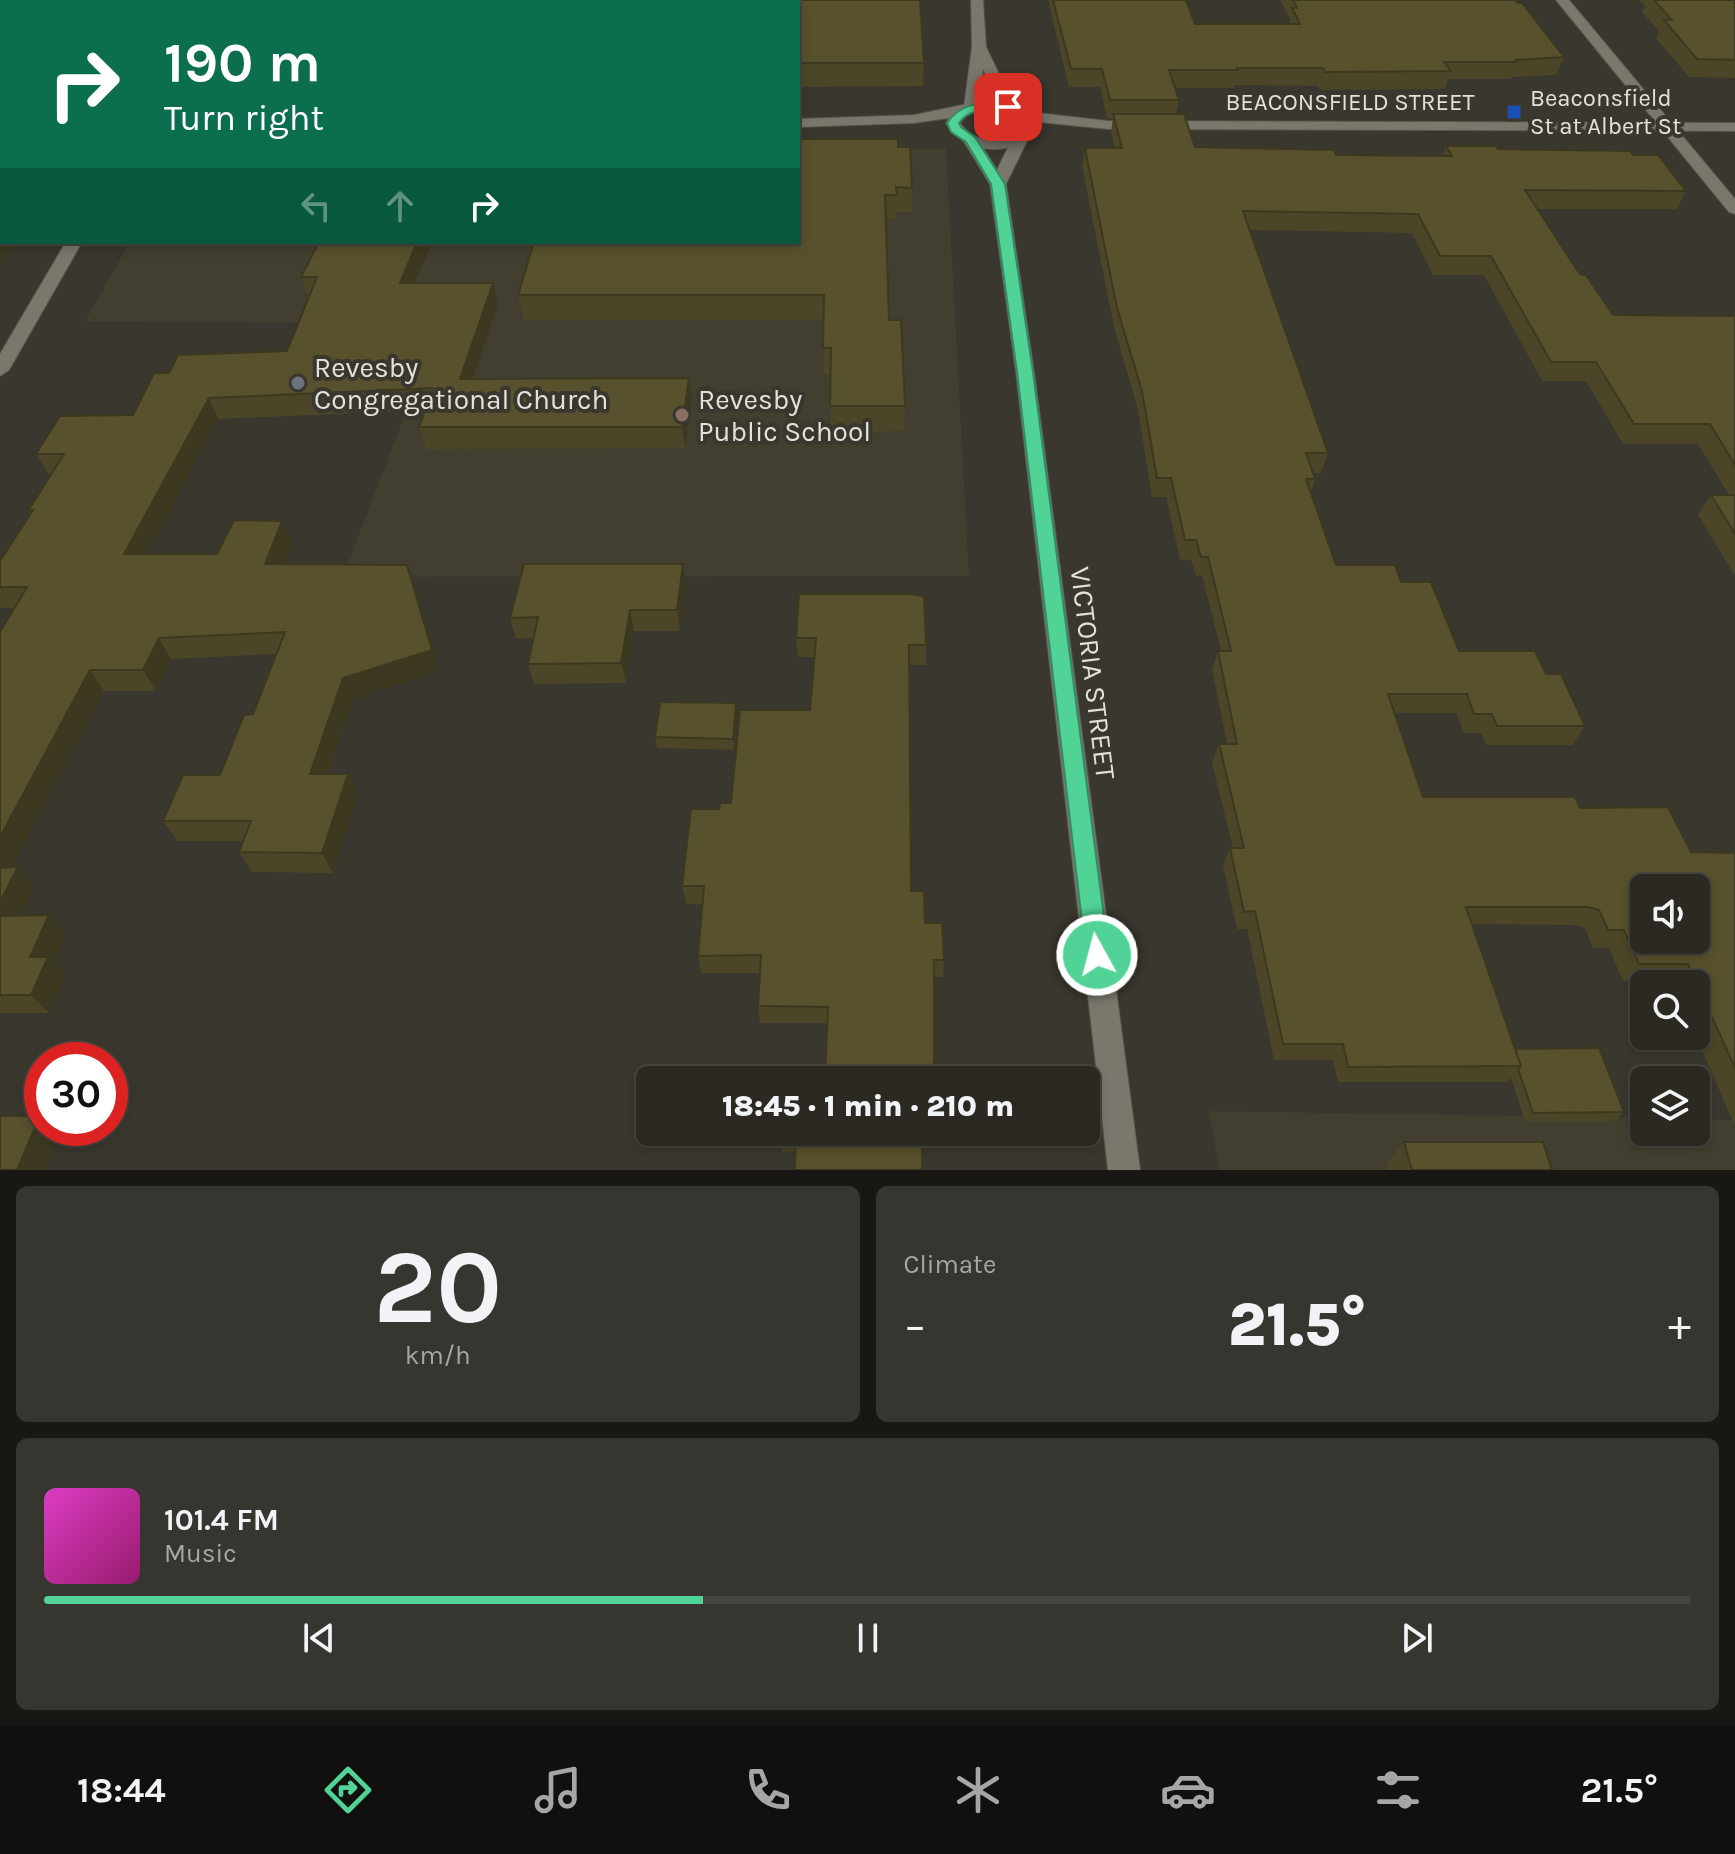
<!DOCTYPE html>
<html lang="en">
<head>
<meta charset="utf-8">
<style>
  body { margin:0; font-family:Karla,sans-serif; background:#37352f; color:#f1f3f6; height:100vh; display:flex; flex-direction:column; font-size:30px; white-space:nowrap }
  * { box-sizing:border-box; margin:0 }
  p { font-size:26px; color:#a6a6a5 }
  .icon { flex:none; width:44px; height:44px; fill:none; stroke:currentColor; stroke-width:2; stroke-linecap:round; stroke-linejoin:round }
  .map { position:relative; height:1170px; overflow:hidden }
  .sheet { display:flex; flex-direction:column; gap:16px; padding:16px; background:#181713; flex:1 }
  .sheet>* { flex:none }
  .hud { position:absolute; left:0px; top:0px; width:800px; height:244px; box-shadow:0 4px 12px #0003,0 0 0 2px #474540; background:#0b6e4f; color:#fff; overflow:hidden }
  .fabs { position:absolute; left:1630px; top:874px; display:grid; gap:16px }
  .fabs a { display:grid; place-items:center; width:80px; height:80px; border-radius:12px; background:#2b2922; box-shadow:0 4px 12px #0003,0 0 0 2px #474540; font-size:40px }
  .speed { position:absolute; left:24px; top:1042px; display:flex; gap:16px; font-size:40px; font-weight:700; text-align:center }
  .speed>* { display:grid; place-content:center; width:104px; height:104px; border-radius:50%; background:#2b2922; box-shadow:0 4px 12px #0003,0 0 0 2px #474540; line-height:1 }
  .speed .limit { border:12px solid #d22; background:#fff; color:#111 }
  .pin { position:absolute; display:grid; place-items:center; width:68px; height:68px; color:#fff; margin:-34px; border-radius:16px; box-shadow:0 4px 12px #0006 }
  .me { position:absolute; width:88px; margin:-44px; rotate:353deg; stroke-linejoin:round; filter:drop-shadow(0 0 6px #0008) }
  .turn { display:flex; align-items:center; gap:28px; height:168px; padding:0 32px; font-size:36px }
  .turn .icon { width:104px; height:104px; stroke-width:2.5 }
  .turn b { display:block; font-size:56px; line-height:68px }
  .lanes { display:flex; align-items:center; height:76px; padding:0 32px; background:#0003; justify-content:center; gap:40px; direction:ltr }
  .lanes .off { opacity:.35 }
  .big { font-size:60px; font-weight:800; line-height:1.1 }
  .sheet .card { flex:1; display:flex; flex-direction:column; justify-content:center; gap:12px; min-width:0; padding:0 28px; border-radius:12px; background:#37352f }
  .sheet .dial { align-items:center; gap:0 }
  .dial b { font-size:104px; line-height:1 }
  .song { display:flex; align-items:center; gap:24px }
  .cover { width:96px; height:96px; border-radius:12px; background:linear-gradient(135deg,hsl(310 70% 55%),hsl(320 70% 35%)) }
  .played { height:8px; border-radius:4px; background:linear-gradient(90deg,#51d398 40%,#474540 40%) }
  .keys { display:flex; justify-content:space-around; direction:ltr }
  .heat { display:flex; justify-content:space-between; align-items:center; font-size:44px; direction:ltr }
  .sheet .tiles { flex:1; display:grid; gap:16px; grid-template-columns:1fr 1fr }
  .card:last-child { grid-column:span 2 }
  .trip { position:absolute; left:636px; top:1066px; width:464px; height:80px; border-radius:12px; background:#2b2922; box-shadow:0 4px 12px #0003,0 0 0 2px #474540; font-weight:800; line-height:80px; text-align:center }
  .tab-bar { display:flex; height:128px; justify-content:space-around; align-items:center; background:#11100e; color:#a6a6a5 }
  .tab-bar .icon { width:56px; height:56px }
  .tab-bar .selected { color:#51d398 }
  .tab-bar b { font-size:36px; color:#f1f3f6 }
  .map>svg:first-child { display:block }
</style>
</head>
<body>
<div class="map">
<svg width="1735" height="1170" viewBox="0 0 1735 1170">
  <rect width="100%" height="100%" fill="#39372e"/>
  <path fill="#423f30" d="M798 148 946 149 969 576 343 577 439 324 85 321 130 242H798Z
    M1209 1111 1644 1118V1132H1696V1119L1735 1120V1170H1219Z"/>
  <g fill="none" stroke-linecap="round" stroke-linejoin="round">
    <g stroke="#56554d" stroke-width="2">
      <path id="minor" d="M971 0H983L986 47 1015 107 1013 110H1003L983 69 978 107 971 111 964 107 972 47Z
        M1556 0H1569L1735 199V214L1729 212Z
        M1020 134 1028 139 1006 184 1034 372 1140 1170H1108L1016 372 990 184 963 140 971 135 976 137 997 170 1012 139Z"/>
    </g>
    <g stroke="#56554d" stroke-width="2">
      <path id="tertiary" d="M0 78H2V86H0Z"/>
    </g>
    <g stroke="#56554d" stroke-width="2">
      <path id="secondary" d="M982 101 1019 106 1030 112 1108 121 1735 123V131L1108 129 1039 122V128C1016 158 965 156 946 123L949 118 914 123 798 127V119L914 115ZM982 109 1015 114 1025 123V127C1008 145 974 145 960 123L966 115Z
        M66 242H82L9 370 0 376V354Z"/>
    </g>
    <use href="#minor" fill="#7a786d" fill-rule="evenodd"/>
    <use href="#tertiary" fill="#7a786d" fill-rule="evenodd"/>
    <use href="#secondary" fill="#7a786d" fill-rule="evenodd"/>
  </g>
  <path fill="#4b4627" d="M0 0 2 2V37H0Z
    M563 0H622L621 2H563Z
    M1048 0H1186L1195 24H1289L1290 19 1280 0H1515L1564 57 1556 75 1512 77 1511 79H1448L1445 89 1320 90 1318 86 1234 85V88H1175L1179 100 1176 114 1195 147 1336 155 1443 156 1446 146 1633 155 1686 191 1677 209H1537L1577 270 1613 315 1735 316V576L1698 515 1711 495H1729L1698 444H1623L1586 381H1542L1484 275H1433L1412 233 1250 230 1328 453 1321 473H1313L1315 479 1311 492 1336 565 1401 582 1459 651 1546 674 1585 726 1572 745H1486L1481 733H1464L1456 713H1394L1423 797 1580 808 1691 852 1735 853V1122H1733L1696 1036V984H1673L1672 981H1623L1609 948H1593L1585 928 1574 925 1472 924 1515 1049 1624 1112 1615 1121H1525L1511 1078 1507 1082H1338L1333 1060H1274L1247 929H1237L1223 866 1230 848H1233L1212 763 1219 744H1227L1212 670 1218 651H1221L1202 576H1196L1191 560H1180L1166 497H1152L1138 410 1114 327 1082 166 1085 148H1115L1111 132 1113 118H1107L1100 87H1069Z
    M1639 0H1735V78L1689 77 1656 38 1659 31 1642 12 1645 6Z
    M798 2 924 63 923 86 798 87Z
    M898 147 912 188V212H896V219H886L889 320 905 406 904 431 831 432V374H824L823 320H524L518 295 798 242Z
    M319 242H432L415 283 498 304 473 379 692 399 685 448 426 449 419 427 426 410 218 419 147 554H217L282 521 292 542 283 564 415 586 439 671 352 699 328 774H348L358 795 333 873 252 872 239 852 243 841H178L163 821 220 775 253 714 276 654 171 659 156 691H104L12 867 35 887 21 915H49L66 934 54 962 66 976 49 1013H0V632L14 608H0V561L30 515 28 511 50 476 36 454 133 415 169 373 287 351 309 297 301 277Z
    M686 585 680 631H634L626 683 534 684 528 664 534 638 516 639 510 618Z
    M799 594 926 645V665H909L911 891 944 960 943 977H934L933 1080H782L825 1079 828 1023H760L758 1006 760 973H701L698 956 702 904H686L682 886 719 809 731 803 810 710 814 657H798L796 638Z
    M736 703 738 713 734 750 657 748 655 737Z
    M780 1132 922 1170 795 1151 782 1152Z
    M1404 1142 1552 1170H1388L1387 1164Z"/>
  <path fill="#3d3920" d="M184 0H215L213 2H181Z
    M468 0H485L484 2H467Z
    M2 229V242H17L0 269V232Z
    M417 242H432L406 304 400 283Z
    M493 283 498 304 466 400 460 379Z
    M689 378 692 399 685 448 682 427Z
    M209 398 218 419 136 575 124 554Z
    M282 521 292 542 276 586 265 564Z
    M683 564 686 585 680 631 677 610Z
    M407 565 415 586 439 671 352 699 321 795 310 774 343 678Z
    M630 610 634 631 626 683 621 663Z
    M159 638 171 659 156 691 143 670Z
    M90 670 104 691 2 887 0 886V837Z
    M736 703 738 713 734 750 733 739Z
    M348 774 358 795 333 873 322 853Z
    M18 867 35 887 12 935 0 923V902Z
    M49 915 66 934 54 962 66 976 49 1013 31 995 30 957Z
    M40 1116 42 1118V1128H54L60 1133 44 1170H17Z"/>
  <path fill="#57512d" stroke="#3d3920" stroke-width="2" fill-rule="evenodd" d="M0 0H184L181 2H2V18H0Z
    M309 0H468L467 2H308Z
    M646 0H920L924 63H798V2H646Z
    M1053 0H1186L1195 24H1300L1292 8H1297L1293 0H1515L1518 3H1522L1564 57 1516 60 1517 62H1444L1451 71 1325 72 1323 68H1237L1238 70H1169L1179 100H1110L1102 69H1071Z
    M1654 0H1735V60L1697 59 1664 20H1672Z
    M1113 114H1184L1195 147 1334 150 1336 155 1452 156 1446 146H1496L1498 149 1630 151 1633 155H1658L1686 191 1525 190 1577 270 1581 275H1586L1613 315 1735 316V465L1710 424H1634L1596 362H1551L1491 256H1440L1418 214 1243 211 1328 453H1306L1315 479H1306L1336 565H1395L1401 582H1431L1459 651H1535L1546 674H1561L1585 726H1497L1492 714H1474L1467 694H1388L1423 797H1575L1580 808 1668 807 1691 852 1735 853V1068L1688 964H1639L1624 930H1608L1599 910 1588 907H1466L1521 1066 1348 1067 1343 1044H1283L1255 911 1244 912 1230 848H1244L1219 744H1237L1218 651H1231L1208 557H1201L1196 540H1185L1171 478H1157L1142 391 1117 308 1085 148H1122ZM1644 888H1696V940H1644Z
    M0 116H2V229L0 232Z
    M798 139H898V147H910L912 188 896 187 897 195H885L889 320H901L905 406H830L831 348H823L824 295H518L534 242H798Z
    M319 242H417L400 283H493L460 379 689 378 682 427H419L433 388 209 398 124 554H217L234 520 282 521 265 564 407 565 432 650 343 678 310 774H348L322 853 239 852 251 821H163L183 775H220L244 715 253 714 285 632 159 638 143 670H90L0 837V632L27 587H0V561L33 510 28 511 64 454H36L60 416 133 415 154 373H169L178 355 287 351 317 277H301Z
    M1711 495H1735V534Z
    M524 564H683L677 610H630L621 663 528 664 538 617 510 618Z
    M799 594H910L924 596 926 645H909L911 891H924L925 923H942L944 960H934V1069H921V1080H782V1079H825L828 1007 758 1006 761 955 698 956 704 886H682L691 809H719L720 803H731L740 710H810L816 638H796Z
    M660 702 736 703 733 739 655 737Z
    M18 867 0 902V868Z
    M49 915 30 957H48L31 995H0V916Z
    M1599 1048 1624 1112 1533 1113 1518 1069 1521 1066 1515 1049Z
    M0 1116H40L17 1170H0Z
    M780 1132H922V1170H795L796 1136 780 1137Z
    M1404 1142H1543L1552 1170H1412Z"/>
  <path fill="#51d398" stroke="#358963" stroke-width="2" d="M1008 103 1012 104V110C992 113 972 105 959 123L961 127 975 137 1005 184 1033 372 1109 955 1105 963 1097 966 1089 963 1086 955 1017 372 991 184 966 142 951 132 947 123C963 100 982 104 1008 103Z"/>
  <rect fill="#1a4fb4" stroke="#39372e" stroke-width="3" x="1506" y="104" width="16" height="16" rx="4"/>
  <circle fill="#6b7280" stroke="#39372e" stroke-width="3" cx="298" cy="383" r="8"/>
  <circle fill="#8d6e63" stroke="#39372e" stroke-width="3" cx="682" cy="415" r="8"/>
  <g text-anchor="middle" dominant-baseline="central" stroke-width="8" stroke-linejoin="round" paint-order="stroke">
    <g font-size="24" fill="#e2e1db" stroke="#39372e" text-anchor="start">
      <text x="1530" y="98">Beaconsfield<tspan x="1530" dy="28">St at Albert St</tspan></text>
    </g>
    <g font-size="24" fill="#e2e1db" stroke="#39372e">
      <text x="1350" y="102">BEACONSFIELD STREET</text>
    </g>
    <g font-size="28" fill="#e2e1db" stroke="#39372e" text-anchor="start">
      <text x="314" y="367">Revesby<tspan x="314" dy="32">Congregational Church</tspan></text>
      <text x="698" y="399">Revesby<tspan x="698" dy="32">Public School</tspan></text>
    </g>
    <g font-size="28" fill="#e2e1db" stroke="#39372e">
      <text transform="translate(1093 673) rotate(83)">VICTORIA STREET</text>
    </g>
  </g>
</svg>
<div class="fabs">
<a><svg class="icon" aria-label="sound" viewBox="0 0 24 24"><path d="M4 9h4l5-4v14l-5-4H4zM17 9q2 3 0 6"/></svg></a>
<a><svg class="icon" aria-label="search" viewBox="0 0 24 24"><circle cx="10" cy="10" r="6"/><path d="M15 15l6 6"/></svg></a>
<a><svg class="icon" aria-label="layers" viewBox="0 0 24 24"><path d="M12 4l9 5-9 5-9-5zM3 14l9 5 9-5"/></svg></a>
</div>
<div class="speed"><div class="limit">30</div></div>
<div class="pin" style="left:1008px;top:107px;background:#d93025"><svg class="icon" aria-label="arrive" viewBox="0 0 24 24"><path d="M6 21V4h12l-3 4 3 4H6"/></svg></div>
<svg class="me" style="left:1097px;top:955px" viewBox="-20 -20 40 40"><circle r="17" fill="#51d398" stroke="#fff" stroke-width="3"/><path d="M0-11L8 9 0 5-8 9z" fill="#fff"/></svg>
<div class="trip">18:45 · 1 min · 210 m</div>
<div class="hud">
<div class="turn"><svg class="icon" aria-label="right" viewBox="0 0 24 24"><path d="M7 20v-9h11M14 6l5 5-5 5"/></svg><div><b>190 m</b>Turn right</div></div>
<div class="lanes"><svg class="icon off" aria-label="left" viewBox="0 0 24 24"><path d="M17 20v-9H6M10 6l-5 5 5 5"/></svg><svg class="icon off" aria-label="ahead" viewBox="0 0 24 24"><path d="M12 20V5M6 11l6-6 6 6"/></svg><svg class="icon" aria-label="right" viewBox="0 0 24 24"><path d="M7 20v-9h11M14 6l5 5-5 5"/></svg></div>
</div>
</div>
<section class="sheet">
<div class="tiles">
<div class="card dial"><b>20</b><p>km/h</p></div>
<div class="card"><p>Climate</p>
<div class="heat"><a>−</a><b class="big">21.5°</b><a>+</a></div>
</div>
<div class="card">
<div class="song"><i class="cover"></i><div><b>101.4 FM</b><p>Music</p></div></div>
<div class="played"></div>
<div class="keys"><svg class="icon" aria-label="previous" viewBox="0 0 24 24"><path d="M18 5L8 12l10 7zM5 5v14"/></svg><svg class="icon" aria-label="pause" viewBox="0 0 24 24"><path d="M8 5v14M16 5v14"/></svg><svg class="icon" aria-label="next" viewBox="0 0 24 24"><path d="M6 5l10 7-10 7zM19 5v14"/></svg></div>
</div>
</div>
</section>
<nav class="tab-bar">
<b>18:44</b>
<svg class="icon selected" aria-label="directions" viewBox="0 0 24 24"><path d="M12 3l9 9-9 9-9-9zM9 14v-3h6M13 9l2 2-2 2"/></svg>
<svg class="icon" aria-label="music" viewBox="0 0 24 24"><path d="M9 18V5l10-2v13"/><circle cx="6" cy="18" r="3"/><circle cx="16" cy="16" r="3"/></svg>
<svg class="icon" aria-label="phone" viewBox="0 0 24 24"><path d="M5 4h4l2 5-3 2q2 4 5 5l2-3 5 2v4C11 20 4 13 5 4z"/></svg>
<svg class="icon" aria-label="climate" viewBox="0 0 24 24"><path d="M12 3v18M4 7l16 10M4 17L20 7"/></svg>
<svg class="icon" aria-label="car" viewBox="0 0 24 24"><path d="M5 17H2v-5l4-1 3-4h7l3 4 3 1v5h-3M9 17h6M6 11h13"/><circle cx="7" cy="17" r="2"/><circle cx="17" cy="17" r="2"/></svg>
<svg class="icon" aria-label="filters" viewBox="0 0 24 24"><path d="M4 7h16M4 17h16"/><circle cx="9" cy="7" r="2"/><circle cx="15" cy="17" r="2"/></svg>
<b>21.5°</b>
</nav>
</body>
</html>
